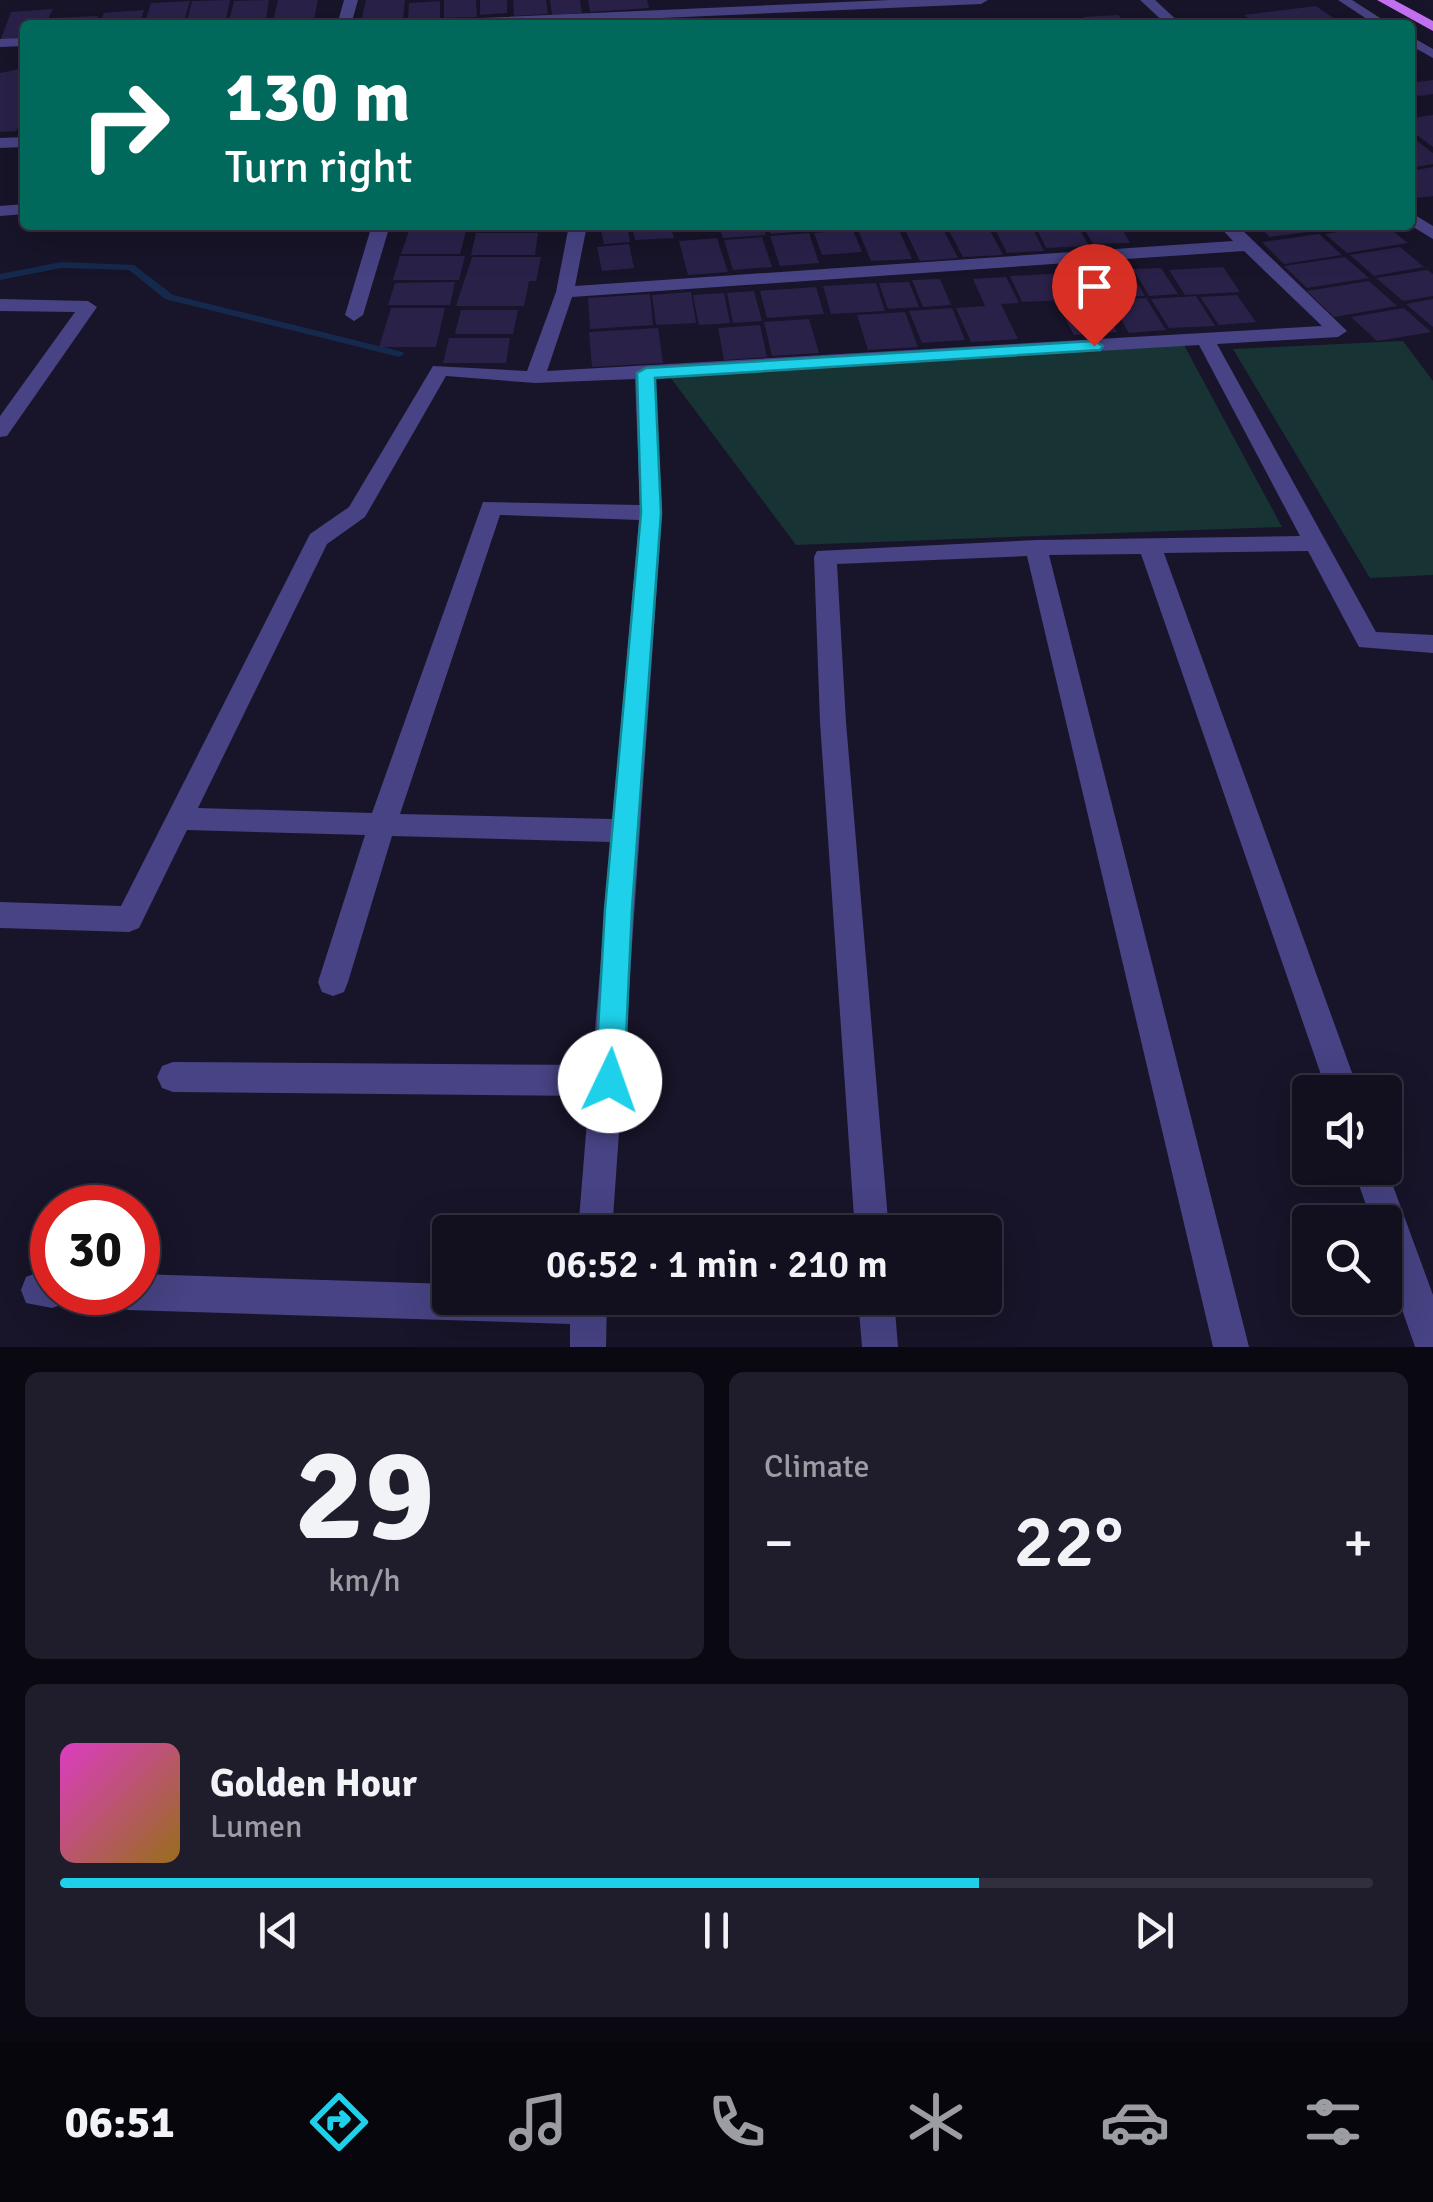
<!DOCTYPE html>
<html lang="en">
<head>
<meta charset="utf-8">
<style>
  body { margin:0; font-family:Signika,sans-serif; background:#1f1d2c; color:#f1f3f6; height:100vh; display:flex; flex-direction:column; font-size:38px; white-space:nowrap }
  * { box-sizing:border-box; margin:0 }
  p { font-size:32px; color:#9c9ca4 }
  .icon { flex:none; width:55px; height:55px; fill:none; stroke:currentColor; stroke-width:2; stroke-linecap:round; stroke-linejoin:round }
  .map { position:relative; height:1347px; overflow:hidden }
  .details { display:flex; flex-direction:column; gap:25px; padding:25px; background:#0a0811; flex:1 }
  .details>* { flex:none }
  .top-card { position:absolute; left:20px; top:20px; width:1395px; height:210px; border-radius:10px; box-shadow:0 10px 40px #0002,0 0 0 2px #312f3d; background:#00695c; color:#fff; overflow:hidden }
  .controls { position:absolute; left:1292px; top:1075px; display:grid; gap:20px }
  .controls a { display:grid; place-items:center; width:110px; height:110px; border-radius:10px; background:#120f1f; box-shadow:0 10px 40px #0002,0 0 0 2px #312f3d; font-size:50px }
  .speed { position:absolute; left:30px; top:1185px; display:flex; gap:20px; font-size:50px; font-weight:700; text-align:center }
  .speed>* { display:grid; place-content:center; width:130px; height:130px; border-radius:50%; background:#120f1f; box-shadow:0 10px 40px #0002,0 0 0 2px #312f3d; line-height:1 }
  .speed .limit { border:15px solid #d22; background:#fff; color:#111 }
  .pin { position:absolute; display:grid; place-items:center; width:85px; height:85px; color:#fff; margin:-102px -42px; border-radius:50% 50% 50% 0; rotate:-45deg; box-shadow:0 0 10px #0007 }
  .pin .icon { rotate:45deg }
  .me { position:absolute; width:110px; margin:-55px; rotate:3deg; stroke-linejoin:round; filter:drop-shadow(0 0 8px #0008) }
  .turn { display:flex; align-items:center; gap:35px; height:210px; padding:0 40px; font-size:45px }
  .turn .icon { width:130px; height:130px; stroke-width:2.5 }
  .turn b { display:block; font-size:70px; line-height:85px }
  .big { font-size:75px; font-weight:600; line-height:1.1 }
  .details .tile { flex:1; display:flex; flex-direction:column; justify-content:center; gap:15px; min-width:0; padding:0 35px; border-radius:15px; background:#1f1d2c }
  .details .dial { align-items:center; gap:0 }
  .dial b { font-size:130px; line-height:1 }
  .song { display:flex; align-items:center; gap:30px }
  .cover { width:120px; height:120px; border-radius:15px; background:linear-gradient(135deg,hsl(310 70% 55%),hsl(40 70% 35%)) }
  .played { height:10px; border-radius:5px; background:linear-gradient(90deg,#1ed0e9 70%,#312f3d 70%) }
  .keys { display:flex; justify-content:space-around; direction:ltr }
  .heat { display:flex; justify-content:space-between; align-items:center; font-size:55px; direction:ltr }
  .details .tiles { flex:1; display:grid; gap:25px; grid-template-columns:1fr 1fr }
  .tile:last-child { grid-column:span 2 }
  .trip { position:absolute; left:432px; top:1215px; width:570px; height:100px; border-radius:10px; background:#120f1f; box-shadow:0 10px 40px #0002,0 0 0 2px #312f3d; font-weight:600; line-height:100px; text-align:center }
  .tabs { display:flex; height:160px; justify-content:space-around; align-items:center; background:#07060c; color:#9c9ca4 }
  .tabs .icon { width:70px; height:70px }
  .tabs .on { color:#1ed0e9 }
  .tabs b { font-size:45px; color:#f1f3f6 }
  .map>svg:first-child { display:block }
</style>
</head>
<body>
<div class="map">
<svg width="1433" height="1347" viewBox="0 0 1433 1347">
  <rect width="100%" height="100%" fill="#181429"/>
  <path fill="#173333" d="M1403 341 1433 381V575L1370 578 1233 349Z
    M1184 345 1282 527 796 545 670 377Z"/>
  <g fill="none" stroke-linecap="round" stroke-linejoin="round">
    <path fill="#15294c" fill-rule="evenodd" d="M61 262 134 265 173 295 403 352 404 354 399 357 165 299 129 270 61 268 0 280V274Z"/>
  </g>
  <path fill="#2a2149" d="M230 0 225 25H186L192 1Z
    M269 0 265 24 228 25 234 1Z
    M278 0H318L313 24 272 25Z
    M366 0H405L403 20 361 22Z
    M444 0H476L477 17 444 18Z
    M480 0H507V13L480 15Z
    M513 0H546L548 14 514 16Z
    M550 0H580L582 13 552 15Z
    M588 0H647L649 8 590 12Z
    M190 1 183 25H144L151 3Z
    M440 1V19L408 21 409 3Z
    M1316 6 1343 25H1258L1244 15Z
    M53 9 45 25H25V39L0 41 11 12Z
    M144 10 139 25H99L104 13Z
    M1118 15 1127 25H1091L1084 17Z
    M98 16 94 25H50L53 18Z
    M25 68V111L16 131 0 132V73Z
    M1433 80V94L1419 96 1410 90V83Z
    M1433 115V147L1410 130V118Z
    M1417 141 1433 153V164L1410 168V142Z
    M1433 167V196L1416 198 1410 194V171Z
    M478 225H546L545 231H477Z
    M600 225H627L630 242 604 244Z
    M632 225H670L674 238 635 240Z
    M719 225H762L766 235 723 238Z
    M768 225H807L810 231 771 234Z
    M987 225 1003 255 963 257 947 227Z
    M993 225H1031L1044 251 1007 253Z
    M1035 225H1077L1089 246 1046 248Z
    M1082 225H1120L1130 243 1093 244Z
    M1257 225H1308L1315 231 1270 237Z
    M1385 225 1408 243 1347 253 1325 234Z
    M942 227 958 258 920 261 905 230Z
    M898 228 912 259 871 261 858 230Z
    M853 230 862 252 822 255 814 233Z
    M409 231H466L460 254H401Z
    M476 233H538L535 255H471Z
    M809 233 819 263 780 266 770 236Z
    M1319 234 1342 255 1284 264 1262 242Z
    M762 237 772 267 733 270 724 240Z
    M717 238 728 272 688 275 679 241Z
    M629 244 634 268 602 271 597 247Z
    M1400 247 1424 267 1374 276 1350 255Z
    M400 256H465L459 280H393Z
    M472 257H541L536 281H529L524 306H456Z
    M1345 257 1369 278 1307 288 1284 266Z
    M1223 267 1240 292 1185 295 1169 270Z
    M1161 268 1178 294 1149 296 1133 269Z
    M1130 270 1145 296 1113 297 1098 272Z
    M1427 270 1433 274V296L1403 301 1376 278Z
    M1068 273 1082 299 1022 302 1010 276Z
    M1006 277 1019 303 1001 304 1018 339 971 342 956 308 985 306 973 279Z
    M940 279 951 305 923 307 912 280Z
    M1369 281 1397 306 1334 317 1307 291Z
    M455 282 450 305H388L395 283Z
    M909 282 919 307 888 309 879 283Z
    M876 283 885 311 831 314 823 286Z
    M816 287 824 314 767 318 760 291Z
    M754 291 762 321 733 323 727 293Z
    M691 292 696 323 656 325 652 295Z
    M724 293 730 323 699 325 693 295Z
    M650 294 653 325 590 329 588 298Z
    M1237 295 1256 322 1219 325 1200 297Z
    M1196 296 1215 326 1169 328 1151 299Z
    M1146 298 1166 330 1129 333 1110 300Z
    M1433 299V327L1406 304Z
    M1100 300 1117 332 1074 335 1057 303Z
    M391 308H445L436 347H379Z
    M952 308 965 340 922 343 909 311Z
    M1404 308 1431 332 1377 341 1351 317Z
    M461 310H518L513 334H455Z
    M905 312 918 347 868 350 857 315Z
    M809 319 819 353 772 356 764 322Z
    M760 325 767 357 724 360 718 328Z
    M658 328 663 363 592 367 589 332Z
    M449 338H510L506 363H443Z"/>
  <g fill="none" stroke-linecap="round" stroke-linejoin="round">
    <path fill="#474384" fill-rule="evenodd" d="M1338 0H1352L1391 25H1376Z
      M1410 36 1433 49V58L1410 45Z"/>
    <path fill="#474384" fill-rule="evenodd" d="M344 0H358L351 25H337Z
      M1140 0H1155L1182 25H1167Z
      M25 137V147L0 148V138Z
      M25 204V214L0 216V206Z
      M1410 212 1433 226V239L1410 225Z
      M372 225H390L363 315 354 321 345 315Z
      M569 225H587L575 286 1233 241 1218 225H1237L1347 331 1338 337 1217 344 1376 632 1433 635V653L1359 647 1308 551 1164 553 1359 1092H1327L1141 554 1049 555 1249 1347H1213L1027 556 837 564 846 722 889 1232H855L820 722 814 557 817 551 1036 540 1300 536 1199 345 655 378 662 513 623 1075 626 1081 622 1090 612 1232H578L589 1096 173 1092 162 1088 157 1077 162 1066 173 1062 592 1065 611 842 392 836 348 982 344 992 333 996 322 992 318 982 365 835 187 830 139 928 129 932 0 928V902L121 906 310 534 349 507 433 366 527 371 556 292ZM1244 251 1322 326 547 371 572 297ZM446 376 535 383 635 379 640 505 483 502 372 813 198 808 327 544 365 517ZM500 515 639 520 613 819 400 814Z
      M0 299 88 301 97 307 7 436 0 437V416L75 312 0 311Z
      M1385 1164 1433 1295V1347H1415L1385 1260V1222H1372L1353 1168H1385Z
      M39 1272H52V1292H69L65 1303 52 1308 26 1303 21 1290 26 1277Z
      M138 1274 450 1284V1298H607L606 1347H570V1324L128 1310 115 1305 110 1292H138Z
      M858 1298H894L898 1347H862Z"/>
    <path fill="#474384" fill-rule="evenodd" d="M890 0H988L981 4 503 25H403L410 21Z
      M25 38V46L0 47V39Z"/>
    <path fill="#c471f1" fill-rule="evenodd" d="M1377 0H1394L1433 21V31Z"/>
  </g>
  <path fill="#1ed0e9" stroke="#148797" stroke-width="2.5" d="M1094 341 1103 346 1100 350 655 378 661 513 632 909 624 1081 620 1091 610 1095 599 1091 595 1081 605 909 641 513 637 373 646 368Z"/>
</svg>
<div class="controls">
<a><svg class="icon" aria-label="sound" viewBox="0 0 24 24"><path d="M4 9h4l5-4v14l-5-4H4zM17 9q2 3 0 6"/></svg></a>
<a><svg class="icon" aria-label="search" viewBox="0 0 24 24"><circle cx="10" cy="10" r="6"/><path d="M15 15l6 6"/></svg></a>
</div>
<div class="speed"><div class="limit">30</div></div>
<div class="pin" style="left:1094px;top:346px;background:#d93025"><svg class="icon" aria-label="arrive" viewBox="0 0 24 24"><path d="M6 21V4h12l-3 4 3 4H6"/></svg></div>
<svg class="me" style="left:610px;top:1081px" viewBox="-20 -20 40 40"><circle r="19" fill="#fff"/><path d="M0-13L10 11 0 6-10 11z" fill="#1ed0e9"/></svg>
<div class="trip">06:52 · 1 min · 210 m</div>
<div class="top-card">
<div class="turn"><svg class="icon" aria-label="right" viewBox="0 0 24 24"><path d="M7 20v-9h11M14 6l5 5-5 5"/></svg><div><b>130 m</b>Turn right</div></div>
</div>
</div>
<section class="details">
<div class="tiles">
<div class="tile dial"><b>29</b><p>km/h</p></div>
<div class="tile"><p>Climate</p>
<div class="heat"><a>−</a><b class="big">22°</b><a>+</a></div>
</div>
<div class="tile">
<div class="song"><i class="cover"></i><div><b>Golden Hour</b><p>Lumen</p></div></div>
<div class="played"></div>
<div class="keys"><svg class="icon" aria-label="previous" viewBox="0 0 24 24"><path d="M18 5L8 12l10 7zM5 5v14"/></svg><svg class="icon" aria-label="pause" viewBox="0 0 24 24"><path d="M8 5v14M16 5v14"/></svg><svg class="icon" aria-label="next" viewBox="0 0 24 24"><path d="M6 5l10 7-10 7zM19 5v14"/></svg></div>
</div>
</div>
</section>
<nav class="tabs">
<b>06:51</b>
<svg class="icon on" aria-label="directions" viewBox="0 0 24 24"><path d="M12 3l9 9-9 9-9-9zM9 14v-3h6M13 9l2 2-2 2"/></svg>
<svg class="icon" aria-label="music" viewBox="0 0 24 24"><path d="M9 18V5l10-2v13"/><circle cx="6" cy="18" r="3"/><circle cx="16" cy="16" r="3"/></svg>
<svg class="icon" aria-label="phone" viewBox="0 0 24 24"><path d="M5 4h4l2 5-3 2q2 4 5 5l2-3 5 2v4C11 20 4 13 5 4z"/></svg>
<svg class="icon" aria-label="climate" viewBox="0 0 24 24"><path d="M12 3v18M4 7l16 10M4 17L20 7"/></svg>
<svg class="icon" aria-label="car" viewBox="0 0 24 24"><path d="M5 17H2v-5l4-1 3-4h7l3 4 3 1v5h-3M9 17h6M6 11h13"/><circle cx="7" cy="17" r="2"/><circle cx="17" cy="17" r="2"/></svg>
<svg class="icon" aria-label="filters" viewBox="0 0 24 24"><path d="M4 7h16M4 17h16"/><circle cx="9" cy="7" r="2"/><circle cx="15" cy="17" r="2"/></svg>
</nav>
</body>
</html>
